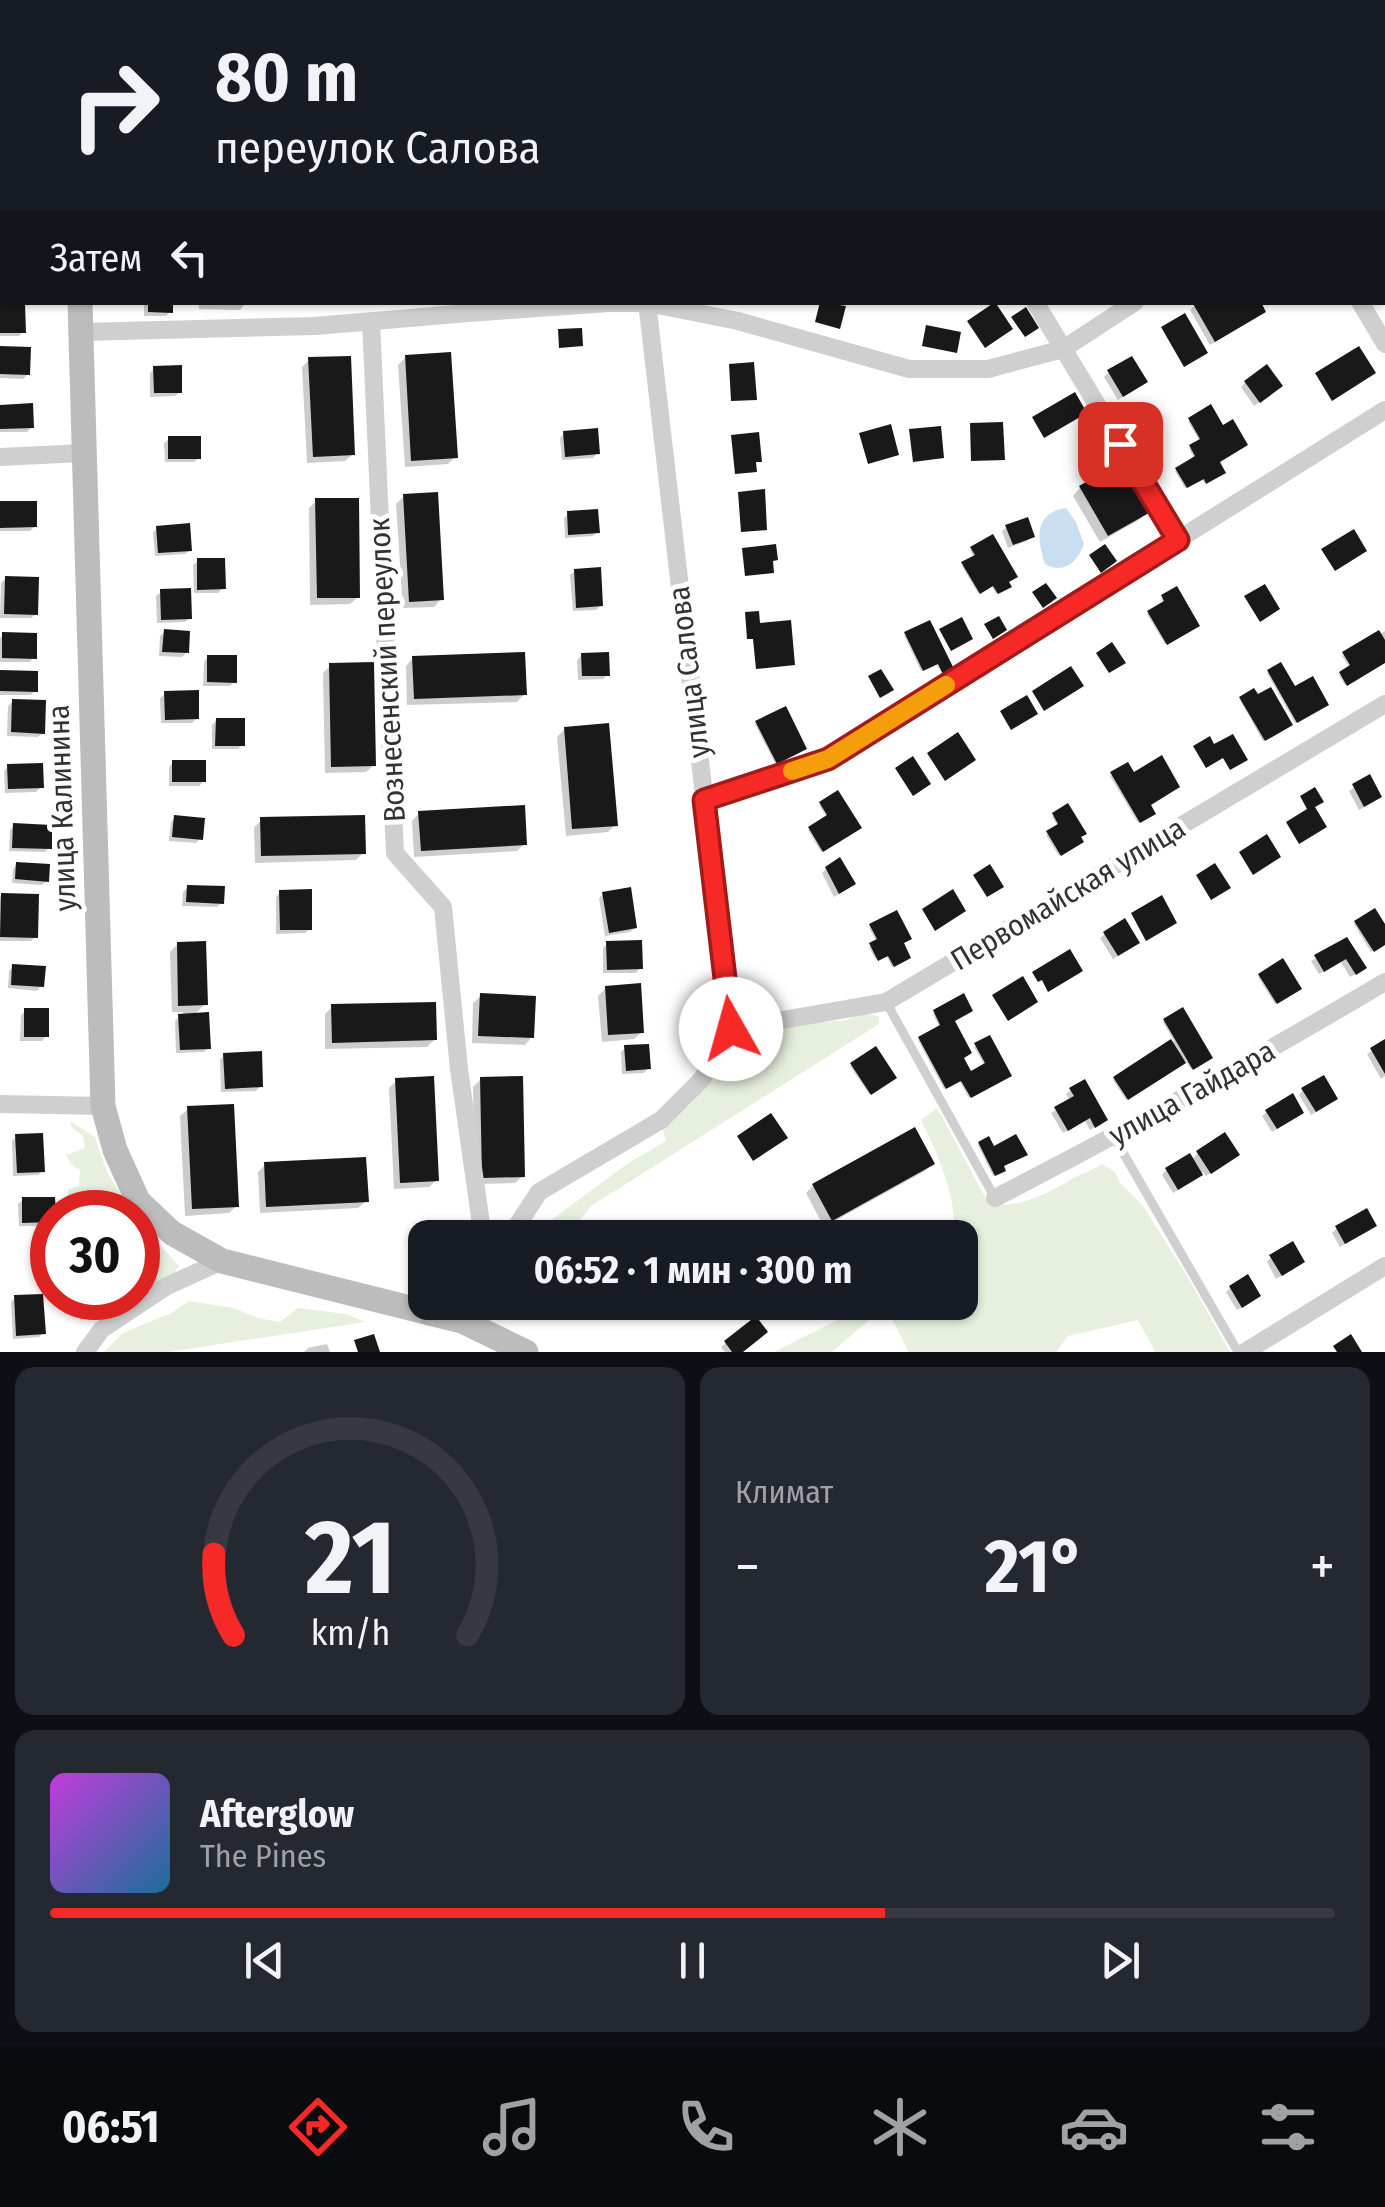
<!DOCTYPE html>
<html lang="ru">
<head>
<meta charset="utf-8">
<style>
  body { margin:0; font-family:"Fira Sans Condensed",sans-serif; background:#242831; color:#f1f3f6; height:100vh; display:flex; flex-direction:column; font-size:38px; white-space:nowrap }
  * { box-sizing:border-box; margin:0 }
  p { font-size:32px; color:#9ea1a6 }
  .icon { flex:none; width:55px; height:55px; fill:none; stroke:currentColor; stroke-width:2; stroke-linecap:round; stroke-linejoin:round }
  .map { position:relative; height:1352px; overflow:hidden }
  .side { display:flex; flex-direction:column; gap:15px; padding:15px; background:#0d0f14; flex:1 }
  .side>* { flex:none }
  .guide { position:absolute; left:0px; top:0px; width:1385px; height:305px; box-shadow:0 2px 8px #0004; background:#171b24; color:#f1f3f6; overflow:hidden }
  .speed { position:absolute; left:30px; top:1190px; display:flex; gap:20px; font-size:50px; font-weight:700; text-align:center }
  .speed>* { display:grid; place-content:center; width:130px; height:130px; border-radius:50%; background:#171b24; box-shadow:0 2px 8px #0004; line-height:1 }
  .speed .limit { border:15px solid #d22; background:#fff; color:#111 }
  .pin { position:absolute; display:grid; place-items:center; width:85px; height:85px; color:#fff; margin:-42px; border-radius:20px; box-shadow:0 5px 15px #0006 }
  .me { position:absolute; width:110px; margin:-55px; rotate:353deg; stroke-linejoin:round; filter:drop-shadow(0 0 8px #0008) }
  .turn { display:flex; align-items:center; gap:35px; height:210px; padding:0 50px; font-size:45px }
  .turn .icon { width:130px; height:130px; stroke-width:2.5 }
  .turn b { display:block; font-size:70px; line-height:85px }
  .then { display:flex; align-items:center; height:95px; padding:0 50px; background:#0003; gap:20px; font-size:38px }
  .big { font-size:75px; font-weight:700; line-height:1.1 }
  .side .tile { flex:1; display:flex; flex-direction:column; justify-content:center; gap:15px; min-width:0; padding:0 35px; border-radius:20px; background:#242831 }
  .side .dial { align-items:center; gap:0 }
  .dial svg { height:260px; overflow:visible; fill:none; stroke:#363941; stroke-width:7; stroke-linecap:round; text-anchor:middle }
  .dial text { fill:#f1f3f6; stroke:none }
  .song { display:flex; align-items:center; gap:30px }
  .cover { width:120px; height:120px; border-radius:15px; background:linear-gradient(135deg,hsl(290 70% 55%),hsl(200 70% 35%)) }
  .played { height:10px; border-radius:5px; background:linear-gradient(90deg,#f72926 65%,#363941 65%) }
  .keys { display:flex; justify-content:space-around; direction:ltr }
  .heat { display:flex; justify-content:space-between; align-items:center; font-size:55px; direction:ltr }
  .side .tiles { flex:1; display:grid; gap:15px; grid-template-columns:1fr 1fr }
  .tile:last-child { grid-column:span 2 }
  .trip { position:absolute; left:408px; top:1220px; width:570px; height:100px; border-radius:20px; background:#171b24; box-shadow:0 2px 8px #0004; font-weight:700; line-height:100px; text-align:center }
  .tabs { display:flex; height:160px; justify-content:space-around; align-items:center; background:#090b0e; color:#9ea1a6 }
  .tabs .icon { width:70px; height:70px }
  .tabs .current { color:#f72926 }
  .tabs b { font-size:45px; color:#f1f3f6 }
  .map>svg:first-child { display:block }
</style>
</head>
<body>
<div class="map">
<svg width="1385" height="1352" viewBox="0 0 1385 1352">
  <rect width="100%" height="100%" fill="#fff"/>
  <path fill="#e7f0df" d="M867 1013 879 1017V1024L591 1206 567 1237 527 1238 627 1164 666 1141 663 1130 671 1119 688 1106 716 1075 734 1062 740 1047 795 1025 846 1020Z
    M937 1108 989 1204C1018 1208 1040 1197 1065 1183 1077 1175 1090 1172 1102 1164L1114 1171 1121 1184 1143 1206 1190 1281 1230 1352H1155L1138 1320 1068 1336 1056 1352H909L887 1309 894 1303 960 1302V1238L954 1237C957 1196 939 1157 921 1120Z
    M70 1121 95 1137 107 1172 132 1212H69L68 1189 79 1186 80 1170 71 1164 66 1155 85 1148 83 1136 72 1128Z
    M138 1220 179 1266 172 1276 138 1296Z
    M189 1301 234 1308 258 1318 280 1322 298 1308 346 1314 365 1322 168 1352H104L123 1333 171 1313Z
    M871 1303H889L832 1352H774Z"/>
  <path fill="#cadef1" d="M1066 508 1076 522 1084 544C1077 562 1064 575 1045 564 1037 540 1033 513 1066 508Z"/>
  <path fill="#0003" d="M127 0H153L128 2Z
    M782 0H832L827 2H784Z
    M1100 0H1123L1119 2H1101Z
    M1206 0H1252L1253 2H1208Z
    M0 21H2V44H0Z
    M0 129H2V151H0Z
    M0 171H2V199H0Z
    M1385 207V231L1382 232V209Z
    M0 235H2V258H0Z
    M144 302H170V312L166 316H144Z
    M199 302H244V305L240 310 199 309Z
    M1199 302 1263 312 1210 345 1190 310Z
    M0 306 23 332 19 336H0Z
    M0 348 28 374 23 379 0 378Z
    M406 357 455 457 448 464 405 467 398 365Z
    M309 360 353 454 345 461 307 463 302 367Z
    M154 369 180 392 175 396 150 397V373Z
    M1109 372 1140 386 1118 400 1104 377Z
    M1245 383 1275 390 1254 406 1241 387Z
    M0 408 32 427 27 432H0Z
    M1210 408 1217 462 1221 474 1204 483 1202 479 1185 488 1175 471 1195 459 1189 449 1200 442 1188 421Z
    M564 433 597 453 593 458 562 460 560 438Z
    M169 439 199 458 194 462H165L164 443Z
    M1118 466 1146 513 1139 520 1100 542 1073 496 1080 488Z
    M404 496 441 599 434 607 403 608 396 504Z
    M316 501 358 597 350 604 310 605 309 508Z
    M0 503 35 526 30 531H0Z
    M568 514 597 532 593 536 565 538 564 518Z
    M1007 527 1032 536 1027 541 1008 548 1002 531Z
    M157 528 190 550 185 554 155 556 153 533Z
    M992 537 1009 586 996 594 991 585 978 593 962 566 974 558 970 550Z
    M198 561 223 588 218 593H194L193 565Z
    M575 571 601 605 596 610 573 611 570 575Z
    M6 579 36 614 31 618H0L1 583Z
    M1176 589 1197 625 1165 644 1147 614 1164 604 1161 599Z
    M161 592 189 618 185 622 157 623 156 596Z
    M1385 631V662L1345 685 1339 675 1350 668 1342 656Z
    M165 632 187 652 182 657 159 656 160 636Z
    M906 634 950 670 942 674 936 663 921 671 904 635Z
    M3 635 34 657 30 662H0V638Z
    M582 655 607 675 603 679 578 680 577 660Z
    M208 657 234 682 230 686H203L204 662Z
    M413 658 524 694 517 702 407 705 406 666Z
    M1280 665 1294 690 1325 706 1295 723 1267 673Z
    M330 666 374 765 366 772 325 773 323 673Z
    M0 672 35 691 31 695H0Z
    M1253 692 1257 698 1288 726 1263 741 1240 700Z
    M165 694 197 718 192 723H161L160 698Z
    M13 701 43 733 38 737 7 736 8 706Z
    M217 720 242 745 238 749H212V725Z
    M757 723 803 749 775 763 755 724Z
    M565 729 615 825 608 832 566 836 557 737Z
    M173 762 204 781 199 786H169V767Z
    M1127 765 1153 814 1138 823 1110 776Z
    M8 766 41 787 36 792 5 793 4 771Z
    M1369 778 1375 801 1359 810 1349 791Z
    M837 793 859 828 821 852 808 830 827 818 819 805Z
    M1067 806 1080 843 1059 856 1046 835 1058 827 1052 817Z
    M419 813 524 844 517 851 414 857 412 821Z
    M175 818 200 839 196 843 169 841 171 822Z
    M262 820 363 853 356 860 255 863 254 827Z
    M14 826 49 848 45 852 9 851 10 830Z
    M17 864 47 881 42 885 12 883 13 869Z
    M826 869 848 888 834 897 822 873Z
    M188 887 221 903 217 907 182 906 183 892Z
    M280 892 310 929 305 933 276 934V897Z
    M603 894 635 928 630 932 605 936 599 898Z
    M2 895 35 937 31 941H0V897Z
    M1374 911 1385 929V943L1371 952 1354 924Z
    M871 926 901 943 907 959 892 967 886 955 876 960 869 947 877 942 869 928Z
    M1105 934 1133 947 1113 959 1100 938Z
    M1346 940 1360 972 1350 977 1341 962 1319 974 1311 961Z
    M178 944 205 1004 193 1016 208 1048 204 1052 176 1053 175 1021 184 1012H172L170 952Z
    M607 944 640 968 636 973H603V948Z
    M1282 962 1299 988 1275 1004 1258 977Z
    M13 966 41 986 37 991 8 988 9 971Z
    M606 988 642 1032 634 1039 602 1042 598 996Z
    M481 996 532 1037 525 1045 472 1043 473 1003Z
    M963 997 952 1021 961 1058 970 1075 985 1066 974 1047 976 1045 1008 1077 969 1098 959 1080 944 1089 918 1040 940 1028 933 1014 934 1013Z
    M332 1007 435 1039 427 1047 325 1049V1014Z
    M25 1011 46 1036 42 1041H20L21 1015Z
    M1182 1011 1210 1058 1191 1069 1185 1060 1126 1100 1113 1080 1174 1041 1163 1022Z
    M1385 1042V1076L1381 1079 1367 1054Z
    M625 1048 648 1068 644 1073 622 1074 621 1052Z
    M875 1049 894 1077 869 1094 850 1066Z
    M224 1055 260 1086 256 1091 221 1092 220 1060Z
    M481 1079 523 1176 515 1183 475 1184 473 1087Z
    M396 1081 437 1180 429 1187 394 1189 389 1088Z
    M1071 1090 1100 1124 1090 1130 1085 1121 1063 1133 1051 1113 1070 1101 1066 1094Z
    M1303 1090 1330 1103 1311 1115 1299 1095Z
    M188 1109 236 1206 229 1213 185 1216 180 1116Z
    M1267 1112 1297 1117 1272 1132 1262 1116Z
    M16 1137 43 1171 38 1175 13 1176 12 1141Z
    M979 1144 1002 1166V1172L993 1176 978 1145Z
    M1198 1153 1232 1159 1206 1176 1203 1172 1196 1179 1173 1193 1162 1175 1166 1170 1191 1160Z
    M932 1164 925 1171 824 1227 806 1193 813 1186Z
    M265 1165 366 1201 358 1208 260 1213 258 1172Z
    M23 1200H53L52 1222 49 1226H19L18 1204Z
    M1337 1228 1370 1230 1340 1247 1332 1233Z
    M1271 1257 1298 1266 1276 1279 1267 1262Z
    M1230 1288 1254 1300 1237 1310 1226 1292Z
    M15 1298 43 1333 39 1337 13 1339 11 1302Z
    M655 1302H673L659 1310Z
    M755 1319 741 1352H725L721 1347Z
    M327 1344 330 1352H304L308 1348Z"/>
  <path fill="#191919" d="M148 302H173V313L148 312Z
    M820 302 846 306 840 329 815 322Z
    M995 302 1013 329 985 348 967 321Z
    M1192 302H1261L1266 312 1215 342Z
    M0 303H25L26 333H0Z
    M1026 307 1039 328 1025 337 1011 317Z
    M1185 313 1208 353 1184 367 1161 327Z
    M926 325 961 332 957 353 922 346Z
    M582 328 583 346 559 348 558 329Z
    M0 346 31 347 30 375 0 374Z
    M1359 346 1376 373 1332 401 1315 373Z
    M451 352 458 458 411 461 405 355Z
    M351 356 355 455 313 457 308 357Z
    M1132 356 1148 382 1123 397 1107 370Z
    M754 362 757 400 731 401 729 364Z
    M1267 364 1283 386 1260 403 1244 381Z
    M182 365V393H154L153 366Z
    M1075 392 1087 413 1044 438 1032 417Z
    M33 403 34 428 0 429V405Z
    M1211 404 1223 425 1233 419 1248 445 1220 462 1226 473 1206 484 1204 479 1187 488 1175 468 1195 456 1189 445 1200 439 1188 418Z
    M1003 422 1005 460 971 461 970 423Z
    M891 424 899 455 868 464 859 433Z
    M941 426 944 458 913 462 909 429Z
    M598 428 600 454 565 457 563 431Z
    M759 432 762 462H756L757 472 735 474 731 435Z
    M168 436H201V459H168Z
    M1119 463 1149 513 1108 536 1079 486Z
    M765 489 767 530 741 532 738 492Z
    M438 492 444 600 409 602 403 494Z
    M315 498H359L360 598H317Z
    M0 501H37V527L0 528Z
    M598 509 600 533 568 535 567 511Z
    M1028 517 1035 537 1013 545 1005 525Z
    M190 523 192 551 158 553 156 526Z
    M1354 529 1367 551 1335 571 1321 549Z
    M993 534 1018 577 1009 582 1012 587 998 594 993 586 980 594 961 562 975 555 970 547Z
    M776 544 778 560 773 561 774 573 745 576 742 548Z
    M1105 544 1117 561 1101 573 1089 555Z
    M197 558H225L226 589 197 590Z
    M601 567 603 606 576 608 574 569Z
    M5 576 39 577 38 615 4 614Z
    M1046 583 1057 598 1043 608 1032 592Z
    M1265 584 1280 609 1260 622 1244 596Z
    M1177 586 1200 626 1167 645 1147 611 1164 601 1161 595Z
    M191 588 192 619 161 620 160 589Z
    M759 611 760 623 791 620 795 665 756 669 753 639H747L745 612Z
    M999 616 1007 630 993 639 984 624Z
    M962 617 973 639 951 651 939 629Z
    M930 620 954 669 943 674 938 664 923 671 904 632Z
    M164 629 190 631 189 653 162 652Z
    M1379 630 1385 640V663L1347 686 1339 672 1350 665 1342 652Z
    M2 632 37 633V659L2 658Z
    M1112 642 1126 663 1109 673 1096 653Z
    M525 652 527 695 414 699 412 656Z
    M609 652 610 676H582L581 653Z
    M207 655H237V683L207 682Z
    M374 662 376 766 331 767 329 663Z
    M1281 662 1295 686 1313 676 1329 705 1297 723 1267 670Z
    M1071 666 1084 686 1044 711 1032 691Z
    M881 669 894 690 880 698 868 676Z
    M0 670 38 671V692L0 691Z
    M1271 687 1293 725 1265 741 1239 697 1254 688 1258 694Z
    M199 690V719L165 720 164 691Z
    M1027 695 1038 714 1011 730 1000 711Z
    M12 699 46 700 45 734 11 732Z
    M786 706 807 749 777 764 755 721Z
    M216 718H245V746H215Z
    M609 723 618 826 572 829 564 727Z
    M958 732 976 760 945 781 927 753Z
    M1233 734 1248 760 1230 770 1223 758 1206 768 1193 746 1210 736 1214 744Z
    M1162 755 1180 787 1151 805 1156 814 1140 823 1110 772 1128 762 1134 772Z
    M913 756 931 784 913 796 895 768Z
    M172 760H206V782H172Z
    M43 763 44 788 8 789 7 764Z
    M1370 774 1382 797 1364 807 1352 784Z
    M1315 787 1324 802 1315 807 1327 827 1299 844 1286 822 1307 809 1300 796Z
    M838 790 862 828 823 852 808 827 827 815 819 802Z
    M1068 803 1087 834 1081 837 1084 842 1061 856 1046 831 1058 824 1052 813Z
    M525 805 527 845 421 851 418 811Z
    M174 815 205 818 203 840 172 837Z
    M365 815 366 854 261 856 260 817Z
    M13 823 52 825V849L12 848Z
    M1267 834 1281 857 1253 875 1239 852Z
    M840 857 856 884 839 894 825 867Z
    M16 862 50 864 49 882 15 879Z
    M1215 863 1231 888 1211 900 1196 875Z
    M990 864 1004 887 987 897 973 875Z
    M187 885 225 886 224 904 186 902Z
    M631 887 637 928 609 933 602 892Z
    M312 889V930H280L279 890Z
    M953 889 966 911 935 931 922 909Z
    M1 893 39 894 38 938 0 937Z
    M1162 895 1177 923 1146 941 1131 913Z
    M1375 908 1385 924V945L1374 952 1354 921Z
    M897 910 912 939 904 943 911 958 894 967 888 956 878 961 869 943 877 939 869 924Z
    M1125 918 1140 943 1118 956 1103 932Z
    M1347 937 1367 968 1356 975 1346 959 1324 972 1314 955Z
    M642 940 643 969 607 970 606 941Z
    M206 941 208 1005 178 1006 177 942Z
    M1070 949 1083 971 1048 992 1042 980 1038 982 1032 972Z
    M1283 958 1302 989 1277 1004 1258 974Z
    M12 964 46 966 44 987 11 985Z
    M1023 976 1038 1002 1008 1021 992 995Z
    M641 983 644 1033 608 1035 605 986Z
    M480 993 536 996 534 1038 478 1036Z
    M964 993 973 1011 955 1021 972 1053 964 1058 971 1071 985 1063 974 1043 990 1035 1012 1076 971 1098 961 1081 946 1089 918 1037 940 1025 933 1010Z
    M436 1002 437 1040 332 1043 331 1004Z
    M1183 1007 1213 1058 1193 1070 1163 1019Z
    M24 1008H49V1037H24Z
    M209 1012 211 1049 180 1050 178 1014Z
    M1171 1039 1186 1063 1128 1100 1113 1077Z
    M1385 1039V1074L1370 1048Z
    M649 1044 651 1069 626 1071 624 1045Z
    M876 1046 897 1078 871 1095 850 1063Z
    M262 1051 263 1087 225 1089 223 1053Z
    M1324 1075 1338 1099 1316 1112 1301 1088Z
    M434 1076 439 1181 400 1183 395 1078Z
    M523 1076 525 1177 482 1178 480 1077Z
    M1085 1079 1108 1120 1095 1128 1090 1118 1068 1131 1054 1107 1074 1096 1069 1088Z
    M1293 1093 1304 1113 1277 1129 1265 1110Z
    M234 1104 239 1207 192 1209 187 1106Z
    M771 1113 788 1138 753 1161 737 1136Z
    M915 1127 935 1164 832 1221 812 1184Z
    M1225 1132 1240 1155 1211 1174 1196 1151Z
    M43 1133 45 1172 17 1173 15 1134Z
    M1016 1134 1028 1155 1004 1166 1006 1171 995 1176 978 1142 989 1136 994 1146Z
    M1190 1153 1203 1175 1178 1190 1165 1168Z
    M366 1157 369 1202 266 1207 264 1162Z
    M22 1197H55L56 1212H52V1222L22 1223Z
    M1367 1208 1377 1226 1345 1244 1335 1226Z
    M1293 1241 1305 1262 1282 1276 1269 1255Z
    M1248 1274 1261 1296 1242 1308 1229 1286Z
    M43 1294 46 1334 16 1336 14 1295Z
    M525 1303 527 1316 500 1318 499 1306Z
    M756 1316 768 1332 743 1352H732L724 1341Z
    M374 1334 380 1352H358L354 1340Z
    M1351 1334 1362 1352H1337L1333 1346Z"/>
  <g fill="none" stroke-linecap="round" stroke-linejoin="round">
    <path stroke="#cfcfcf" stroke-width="9" d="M886 1002 995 1198
      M1114 1137 1238 1352"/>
    <path stroke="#cfcfcf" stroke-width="18" d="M1180 0 1181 2
      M621 2 626 0
      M1382 147 1385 146
      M1035 302 1178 539
      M1360 302 1385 344
      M371 321 395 853 443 907 459 1069 483 1238
      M82 332 315 326 469 313 608 303H647L738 321 909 369H988L1063 349 1135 302
      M0 457 83 453
      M704 800 828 759 1385 410
      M731 1029 886 1002 1385 704
      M0 1104 103 1106
      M995 1198C1127 1130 1257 1058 1385 982
      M509 1238 539 1192 661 1120 702 1079 731 1029 647 302
      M85 1352 102 1329 167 1286 222 1261
      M1245 1352 1385 1266"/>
    <path stroke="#bcbcbc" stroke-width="25" d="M68 0V2
      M80 302 103 1106 115 1150 138 1201 172 1233 222 1261 462 1321 526 1352"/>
  </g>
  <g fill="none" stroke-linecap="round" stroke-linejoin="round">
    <g stroke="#a11b19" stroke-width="25">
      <path id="route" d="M731 1029 704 800 828 759 1178 540 1120 444"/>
    </g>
    <use href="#route" stroke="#f72926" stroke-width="18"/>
    <path stroke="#f59e0b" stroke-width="18" d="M792 771 828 759 946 685"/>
  </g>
  <g text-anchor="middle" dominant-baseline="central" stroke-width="10" stroke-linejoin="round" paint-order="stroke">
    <g font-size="30" fill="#323232" stroke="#fff">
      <text transform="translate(387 670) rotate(-93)">Вознесенский переулок</text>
      <text transform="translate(689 672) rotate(-97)">улица Салова</text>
      <text transform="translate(62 808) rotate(-92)">улица Калинина</text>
      <text transform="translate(1068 894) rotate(-31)">Первомайская улица</text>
      <text transform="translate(1192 1093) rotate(-29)">улица Гайдара</text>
    </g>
  </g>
</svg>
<div class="speed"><div class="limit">30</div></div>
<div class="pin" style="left:1120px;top:444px;background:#d93025"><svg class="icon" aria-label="arrive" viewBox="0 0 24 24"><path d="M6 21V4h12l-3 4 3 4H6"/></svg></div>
<svg class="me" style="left:731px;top:1029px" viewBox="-20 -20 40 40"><circle r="19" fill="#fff"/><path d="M0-13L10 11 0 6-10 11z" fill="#f72926"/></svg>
<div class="trip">06:52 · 1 мин · 300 m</div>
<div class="guide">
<div class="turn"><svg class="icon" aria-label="right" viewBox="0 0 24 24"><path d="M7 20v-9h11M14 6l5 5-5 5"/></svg><div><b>80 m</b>переулок Салова</div></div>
<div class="then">Затем<svg class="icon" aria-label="left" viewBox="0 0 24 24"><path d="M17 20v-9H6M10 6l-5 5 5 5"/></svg></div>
</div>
</div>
<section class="side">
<div class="tiles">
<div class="tile dial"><svg viewBox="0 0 100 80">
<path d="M14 69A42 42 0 1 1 86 69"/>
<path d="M14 69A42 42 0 0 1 8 44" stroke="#f72926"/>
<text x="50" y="56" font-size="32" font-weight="700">21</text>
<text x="50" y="72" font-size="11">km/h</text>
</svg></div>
<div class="tile"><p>Климат</p>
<div class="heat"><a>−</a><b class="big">21°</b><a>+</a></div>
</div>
<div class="tile">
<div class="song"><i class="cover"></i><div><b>Afterglow</b><p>The Pines</p></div></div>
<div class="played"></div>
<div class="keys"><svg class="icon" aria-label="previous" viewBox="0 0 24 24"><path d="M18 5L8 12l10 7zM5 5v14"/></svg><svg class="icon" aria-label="pause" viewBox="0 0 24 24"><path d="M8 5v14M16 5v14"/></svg><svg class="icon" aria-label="next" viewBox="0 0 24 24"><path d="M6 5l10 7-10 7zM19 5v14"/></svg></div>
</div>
</div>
</section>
<nav class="tabs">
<b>06:51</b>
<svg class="icon current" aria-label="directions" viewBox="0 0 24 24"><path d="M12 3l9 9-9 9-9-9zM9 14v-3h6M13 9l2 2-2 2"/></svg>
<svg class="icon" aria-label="music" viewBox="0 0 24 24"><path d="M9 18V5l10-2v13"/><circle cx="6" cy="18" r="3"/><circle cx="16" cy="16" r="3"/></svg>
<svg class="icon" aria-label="phone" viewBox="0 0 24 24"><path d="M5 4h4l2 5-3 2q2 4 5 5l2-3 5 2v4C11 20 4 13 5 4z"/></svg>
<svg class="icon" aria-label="climate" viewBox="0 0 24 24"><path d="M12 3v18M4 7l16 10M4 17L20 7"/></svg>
<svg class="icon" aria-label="car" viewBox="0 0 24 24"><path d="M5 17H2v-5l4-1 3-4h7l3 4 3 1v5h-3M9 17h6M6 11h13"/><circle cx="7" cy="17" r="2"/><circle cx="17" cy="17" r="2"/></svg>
<svg class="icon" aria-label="filters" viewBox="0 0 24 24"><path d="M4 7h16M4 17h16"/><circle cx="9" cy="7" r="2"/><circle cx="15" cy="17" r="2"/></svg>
</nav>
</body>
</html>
